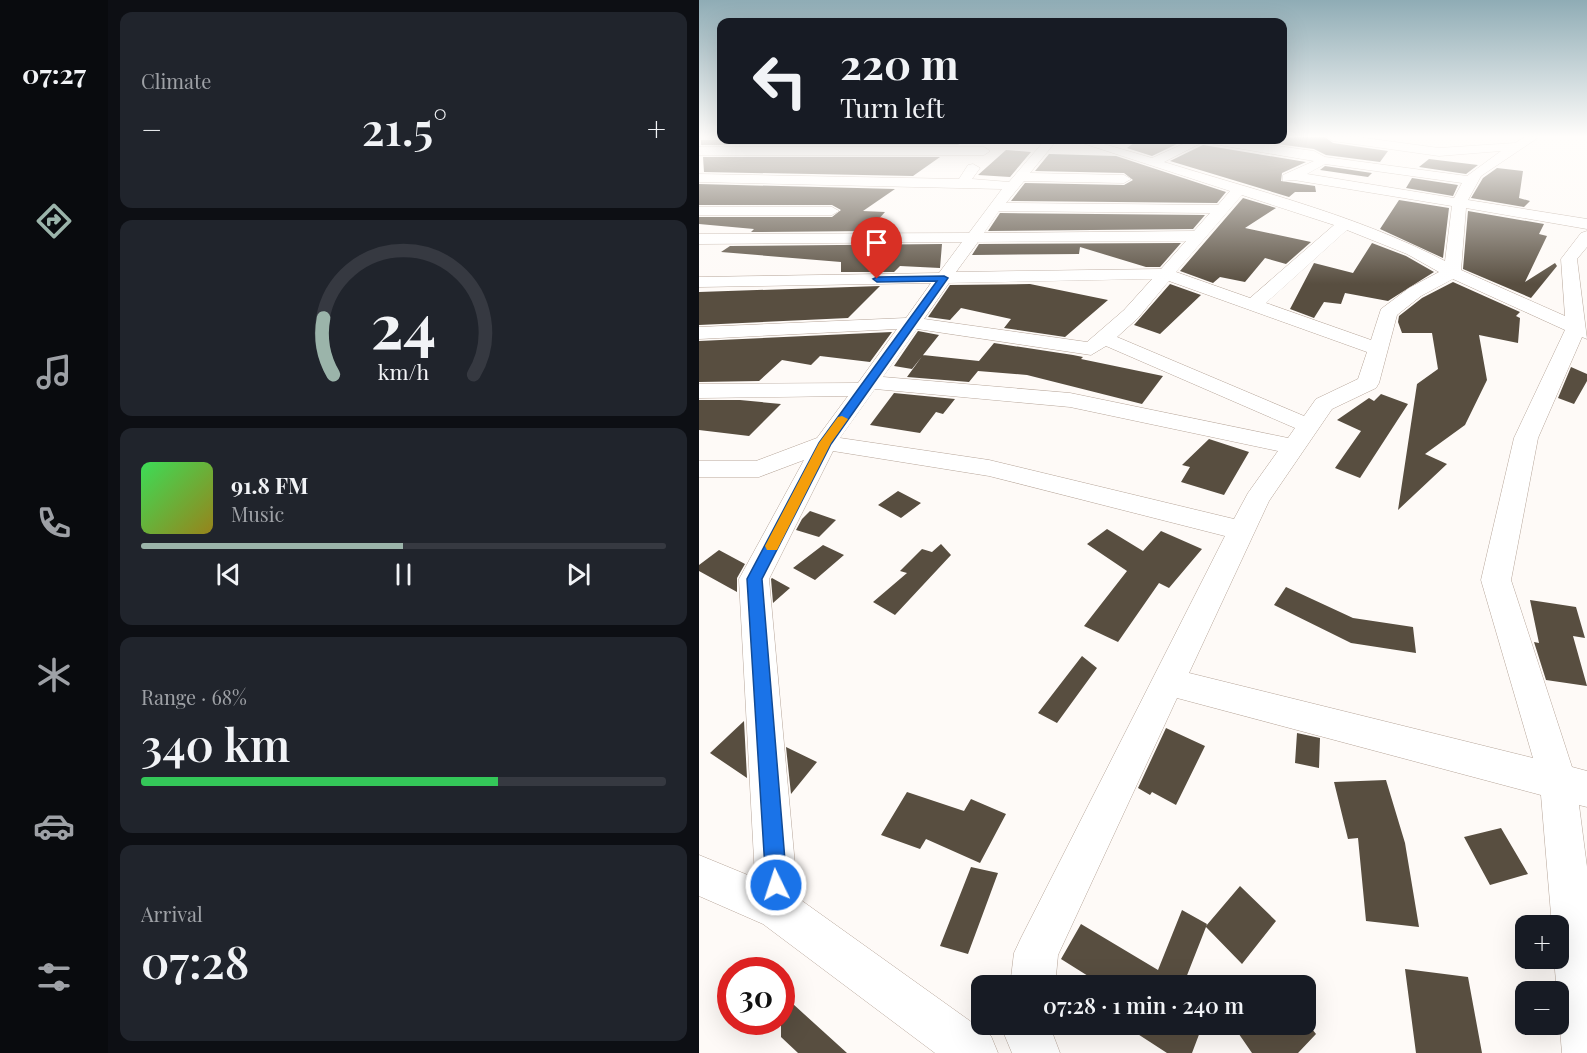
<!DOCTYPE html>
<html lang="en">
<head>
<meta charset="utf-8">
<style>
  body { margin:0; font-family:"Playfair Display",serif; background:#20242c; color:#f1f3f6; height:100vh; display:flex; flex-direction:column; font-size:22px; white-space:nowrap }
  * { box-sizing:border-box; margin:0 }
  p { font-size:20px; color:#9ea1a6 }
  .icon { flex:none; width:33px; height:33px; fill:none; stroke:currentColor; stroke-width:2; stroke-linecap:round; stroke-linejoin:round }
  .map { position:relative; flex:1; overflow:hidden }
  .panel { display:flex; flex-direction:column; gap:12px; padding:12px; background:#0d0f14; width:591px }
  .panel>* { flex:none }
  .top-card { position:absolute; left:18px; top:18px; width:570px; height:126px; border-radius:12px; box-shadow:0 6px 24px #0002; background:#171b24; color:#f1f3f6; overflow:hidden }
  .controls { position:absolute; left:816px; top:915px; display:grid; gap:12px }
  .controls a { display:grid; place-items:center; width:54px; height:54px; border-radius:12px; background:#171b24; box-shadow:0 6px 24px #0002; font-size:30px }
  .speed { position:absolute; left:18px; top:957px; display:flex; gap:12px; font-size:30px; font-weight:700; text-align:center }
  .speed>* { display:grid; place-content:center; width:78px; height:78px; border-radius:50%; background:#171b24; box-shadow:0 6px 24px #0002; line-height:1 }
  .speed .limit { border:9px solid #d22; background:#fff; color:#111 }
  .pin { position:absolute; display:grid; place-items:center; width:51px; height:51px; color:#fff; margin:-62px -26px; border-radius:50% 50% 50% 0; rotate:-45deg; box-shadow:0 0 6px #0007 }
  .pin .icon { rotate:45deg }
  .me { position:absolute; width:66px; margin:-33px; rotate:356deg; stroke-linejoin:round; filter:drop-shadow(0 0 4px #0008) }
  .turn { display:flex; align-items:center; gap:21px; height:126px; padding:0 24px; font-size:27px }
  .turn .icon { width:78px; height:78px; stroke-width:2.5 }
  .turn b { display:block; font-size:42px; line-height:51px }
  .big { font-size:45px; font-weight:600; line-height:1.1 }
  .panel .card { flex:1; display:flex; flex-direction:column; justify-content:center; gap:9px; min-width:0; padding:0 21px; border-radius:12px; background:#20242c }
  .panel .dial { align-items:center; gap:0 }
  .dial svg { height:156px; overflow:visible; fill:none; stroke:#363941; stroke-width:7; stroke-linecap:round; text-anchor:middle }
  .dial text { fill:#f1f3f6; stroke:none }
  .song { display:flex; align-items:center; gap:18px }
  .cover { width:72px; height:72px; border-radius:9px; background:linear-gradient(135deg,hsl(130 70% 55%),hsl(50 70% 35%)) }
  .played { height:6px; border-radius:3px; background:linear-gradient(90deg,#9bb4aa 50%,#363941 50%) }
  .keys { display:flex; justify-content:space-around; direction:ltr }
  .heat { display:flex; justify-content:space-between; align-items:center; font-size:33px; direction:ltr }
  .charge { height:9px; border-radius:4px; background:linear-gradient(90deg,#34c759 68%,#363941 0) }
  .trip { position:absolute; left:272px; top:975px; width:345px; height:60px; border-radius:12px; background:#171b24; box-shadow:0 6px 24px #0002; font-weight:600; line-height:60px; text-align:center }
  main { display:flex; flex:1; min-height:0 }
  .menu { display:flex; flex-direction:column; width:108px; justify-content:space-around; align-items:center; background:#090b0e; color:#9ea1a6 }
  .menu .icon { width:42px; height:42px }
  .menu .selected { color:#9bb4aa }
  .menu b { font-size:27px; color:#f1f3f6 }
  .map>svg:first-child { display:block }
</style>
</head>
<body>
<main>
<nav class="menu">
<b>07:27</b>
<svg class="icon selected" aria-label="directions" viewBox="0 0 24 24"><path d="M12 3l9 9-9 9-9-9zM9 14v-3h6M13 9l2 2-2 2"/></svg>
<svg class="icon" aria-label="music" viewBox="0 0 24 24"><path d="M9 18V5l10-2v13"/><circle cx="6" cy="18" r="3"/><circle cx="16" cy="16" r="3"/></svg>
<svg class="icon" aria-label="phone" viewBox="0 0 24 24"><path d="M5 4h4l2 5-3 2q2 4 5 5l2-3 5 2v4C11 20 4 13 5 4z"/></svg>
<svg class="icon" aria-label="climate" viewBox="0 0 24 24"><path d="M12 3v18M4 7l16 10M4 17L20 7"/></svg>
<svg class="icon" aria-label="car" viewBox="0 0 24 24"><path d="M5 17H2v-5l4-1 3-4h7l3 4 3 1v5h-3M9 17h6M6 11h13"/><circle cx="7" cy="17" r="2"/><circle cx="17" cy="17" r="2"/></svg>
<svg class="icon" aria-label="filters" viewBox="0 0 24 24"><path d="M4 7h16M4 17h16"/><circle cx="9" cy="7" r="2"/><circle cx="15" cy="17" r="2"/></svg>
</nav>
<section class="panel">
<div class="card"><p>Climate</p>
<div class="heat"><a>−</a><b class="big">21.5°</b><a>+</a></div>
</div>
<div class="card dial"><svg viewBox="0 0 100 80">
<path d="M14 69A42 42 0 1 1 86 69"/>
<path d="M14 69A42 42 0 0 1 9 40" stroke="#9bb4aa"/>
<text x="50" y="56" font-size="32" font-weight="700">24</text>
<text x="50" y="72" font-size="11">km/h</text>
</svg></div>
<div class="card">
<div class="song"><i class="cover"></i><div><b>91.8 FM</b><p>Music</p></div></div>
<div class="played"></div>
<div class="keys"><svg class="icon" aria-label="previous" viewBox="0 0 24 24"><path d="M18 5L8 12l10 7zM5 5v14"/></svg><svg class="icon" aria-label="pause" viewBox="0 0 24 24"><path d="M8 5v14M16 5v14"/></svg><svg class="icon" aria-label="next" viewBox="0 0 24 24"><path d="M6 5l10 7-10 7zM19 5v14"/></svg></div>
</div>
<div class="card"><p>Range · 68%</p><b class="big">340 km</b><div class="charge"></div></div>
<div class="card"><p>Arrival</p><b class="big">07:28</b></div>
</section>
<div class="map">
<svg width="888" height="1053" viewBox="0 0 888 1053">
  <rect width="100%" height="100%" fill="#fefaf7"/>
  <path fill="#584e40" d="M595 137H626L634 143 689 151 681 162 627 155 615 149 548 140Z
    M2 140H267L259 145H2Z
    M439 140H453L482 142 453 156 428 148Z
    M504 145 607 162 583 173 582 181 616 186 617 192H596L590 197 471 161Z
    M307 150 332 152 311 177 279 175Z
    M350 154 417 156 527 192 518 203 312 201 326 183 425 185 434 180 425 173 336 171Z
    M4 157H241L214 176 5 172Z
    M730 159 779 165 767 174 720 167Z
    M626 166 673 173 669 177 621 170Z
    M798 168 824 171 820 198 831 201 825 207 772 198 784 178Z
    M713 178 759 185 754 196 707 188Z
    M0 184 196 189 164 211 186 212 169 231 52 232 55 229 0 224V217H133L142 210 133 205H0Z
    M544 198 577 208 546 228 612 242 587 264 566 258 546 282 521 277 514 283 481 271Z
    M700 200 750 208 744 258 681 229Z
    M769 211 845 224 840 234 848 236 826 282 856 263 858 266 832 298 764 269Z
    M301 213 506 215 494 229 289 231Z
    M482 243 461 267H447L381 247 380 254 273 255 280 244Z
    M673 243 707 256 735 272 689 301 646 293 642 304 625 302 615 318 591 309 615 263 654 273Z
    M243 244 241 268 201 266 195 272H142V262L22 252 31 246Z
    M754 282 821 312 817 316 821 318 819 343 780 335 788 380 766 425 726 454 748 464 699 510 718 384 739 369 733 333H703L699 322 700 316 723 298Z
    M331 284 409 300 366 337 305 328 312 319 262 308 251 320 229 317 251 285Z
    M471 284 502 295 461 334 435 325Z
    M181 286 149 318 0 325V292Z
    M219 331 240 335 213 369 195 366Z
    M193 332 171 362 121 356 112 365 83 360 60 381 0 382V341Z
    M295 343 374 355 384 357 382 359 464 376 443 404 328 375 279 371 270 382 208 377 224 355 280 361Z
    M872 367 888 374V381L875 404 859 398Z
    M195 393 256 399 244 414 237 412 221 433 171 425Z
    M682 394 709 404 661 478 636 468 662 431 638 420 670 398 675 401Z
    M0 400H41L82 404 50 436 0 430Z
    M510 439 550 452 525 495 482 482 491 467 483 465Z
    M199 491 222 503 202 518 179 505Z
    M111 511 137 520 120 537 97 530 103 519Z
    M408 529 444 551 462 531 503 549 470 588 460 583 419 642 385 626 428 571 388 544Z
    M242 544 252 555 196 615 174 602 208 573 201 571 223 549 233 552Z
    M124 545 145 555 116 580 94 568Z
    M20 550 46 564 38 578V592L0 571V565Z
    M73 578 91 588 74 603 72 579Z
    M587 587 654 618 714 627 717 653 652 643 575 605Z
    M831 600 877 607 886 638 874 636 888 686 847 680 835 642 840 643Z
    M383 656 398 668 358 723 339 713Z
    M45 721 48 778 11 753Z
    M467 728 506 746 477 805 453 792 451 795 439 788Z
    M598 733 621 738 620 768 596 763Z
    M87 747 118 762 92 794Z
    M687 780 706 843 720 927 667 921 659 838 649 839 635 782Z
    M208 792 265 811 272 799 307 814 281 863 227 839 221 849 182 835Z
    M802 828 829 874 791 885 765 837Z
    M272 867 299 873 269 954 241 946Z
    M541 886 577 921 543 964 507 927 485 983 489 986H405L362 959 382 924 459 970 483 910 508 924 507 926Z
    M706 969 769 977 783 1053H717Z
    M82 993 105 1014 148 1053H99L82 1037Z
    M606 1020 617 1034 599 1053H553L533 1024H606Z
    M433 1024H504L493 1053H468L431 1029Z"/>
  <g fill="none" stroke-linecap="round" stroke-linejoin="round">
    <g stroke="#b7a69a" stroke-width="1">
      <path id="minor" d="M628 137H659L740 148 816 143 826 137H840L782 176 769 200 888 219V229L767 208 762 270 866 316 862 259 882 233 888 231V247L878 259 888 339 883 337 839 438 812 580 873 767 888 771V807L880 805 888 867V1053H863L855 958H860V926H853L842 795 478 698 359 955 356 986H311L315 953 322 938 526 536 290 476 134 451 70 579 99 898 292 1036 299 1053H236L64 924 0 896V855L56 878 40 579 105 460 60 477H0V461H57L118 438 149 396 0 398V384L159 383 198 329 0 339V327L207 318 232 283 0 287V277L240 273 263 242 0 244V234L270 233 303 189 0 182V174L260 179 269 165 274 164 281 168 273 179 310 182 346 140H358L331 173 425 175 432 179 425 183 325 181 307 203 519 205 531 191 374 140H391L453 158 493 140H508L465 162C559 191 657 215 746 261L753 206 595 180 584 181V175L615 161 514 144 508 140H535L615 151 626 157 768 176 802 151 740 156 634 141ZM626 164 763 183 755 198 608 174ZM543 195 635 225 551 298 477 272ZM300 211 511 213 495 231 285 233ZM648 230 708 254 740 272 710 288 682 309 672 340 567 303ZM487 241 462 269 257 272 279 242ZM453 279 425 310 388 342 225 319 250 283ZM754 279 866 330 815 438 782 580 834 758 490 673 570 501 633 409 677 388 680 383 698 315 722 296ZM470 281 668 352 659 379 617 399 605 416 418 337 439 318ZM218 329 392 355 407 346 596 428 589 438 371 393 184 377ZM176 389 371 407 579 451 549 493 535 519 290 460 141 438Z
        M0 147H285L291 151 285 155H0Z
        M0 207H133L140 211 133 215H0Z
        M304 1024H350L361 1053H313L303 1029Z"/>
    </g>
    <use href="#minor" fill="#fff" fill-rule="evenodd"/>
  </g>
  <linearGradient id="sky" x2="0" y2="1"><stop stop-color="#8facb5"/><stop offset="0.48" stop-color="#fffdfb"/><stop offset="1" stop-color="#fffdfb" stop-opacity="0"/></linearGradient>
  <rect width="888" height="284" fill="url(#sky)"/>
  <path fill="#1a73e8" stroke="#114b97" stroke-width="1.5" d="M245 276 249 278 132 444 63 579 88 885 85 893 77 896 70 893 67 885 48 579 120 443 238 281 178 282 174 279 178 277Z"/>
  <path fill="#f59e0b" d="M143 416 149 419 132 443 80 546 78 550H68L66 546 120 443 139 417Z"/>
</svg>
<div class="controls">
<a>+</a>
<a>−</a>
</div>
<div class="speed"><div class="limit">30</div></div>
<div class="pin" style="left:178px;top:279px;background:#d93025"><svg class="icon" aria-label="arrive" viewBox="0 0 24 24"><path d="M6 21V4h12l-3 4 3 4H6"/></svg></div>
<svg class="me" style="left:77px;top:885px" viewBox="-20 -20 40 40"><circle r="17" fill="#1a73e8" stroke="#fff" stroke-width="3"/><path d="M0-11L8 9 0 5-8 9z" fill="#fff"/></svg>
<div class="trip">07:28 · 1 min · 240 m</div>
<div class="top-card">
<div class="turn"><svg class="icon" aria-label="left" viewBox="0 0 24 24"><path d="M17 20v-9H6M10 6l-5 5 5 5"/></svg><div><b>220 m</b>Turn left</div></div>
</div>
</div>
</main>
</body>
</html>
